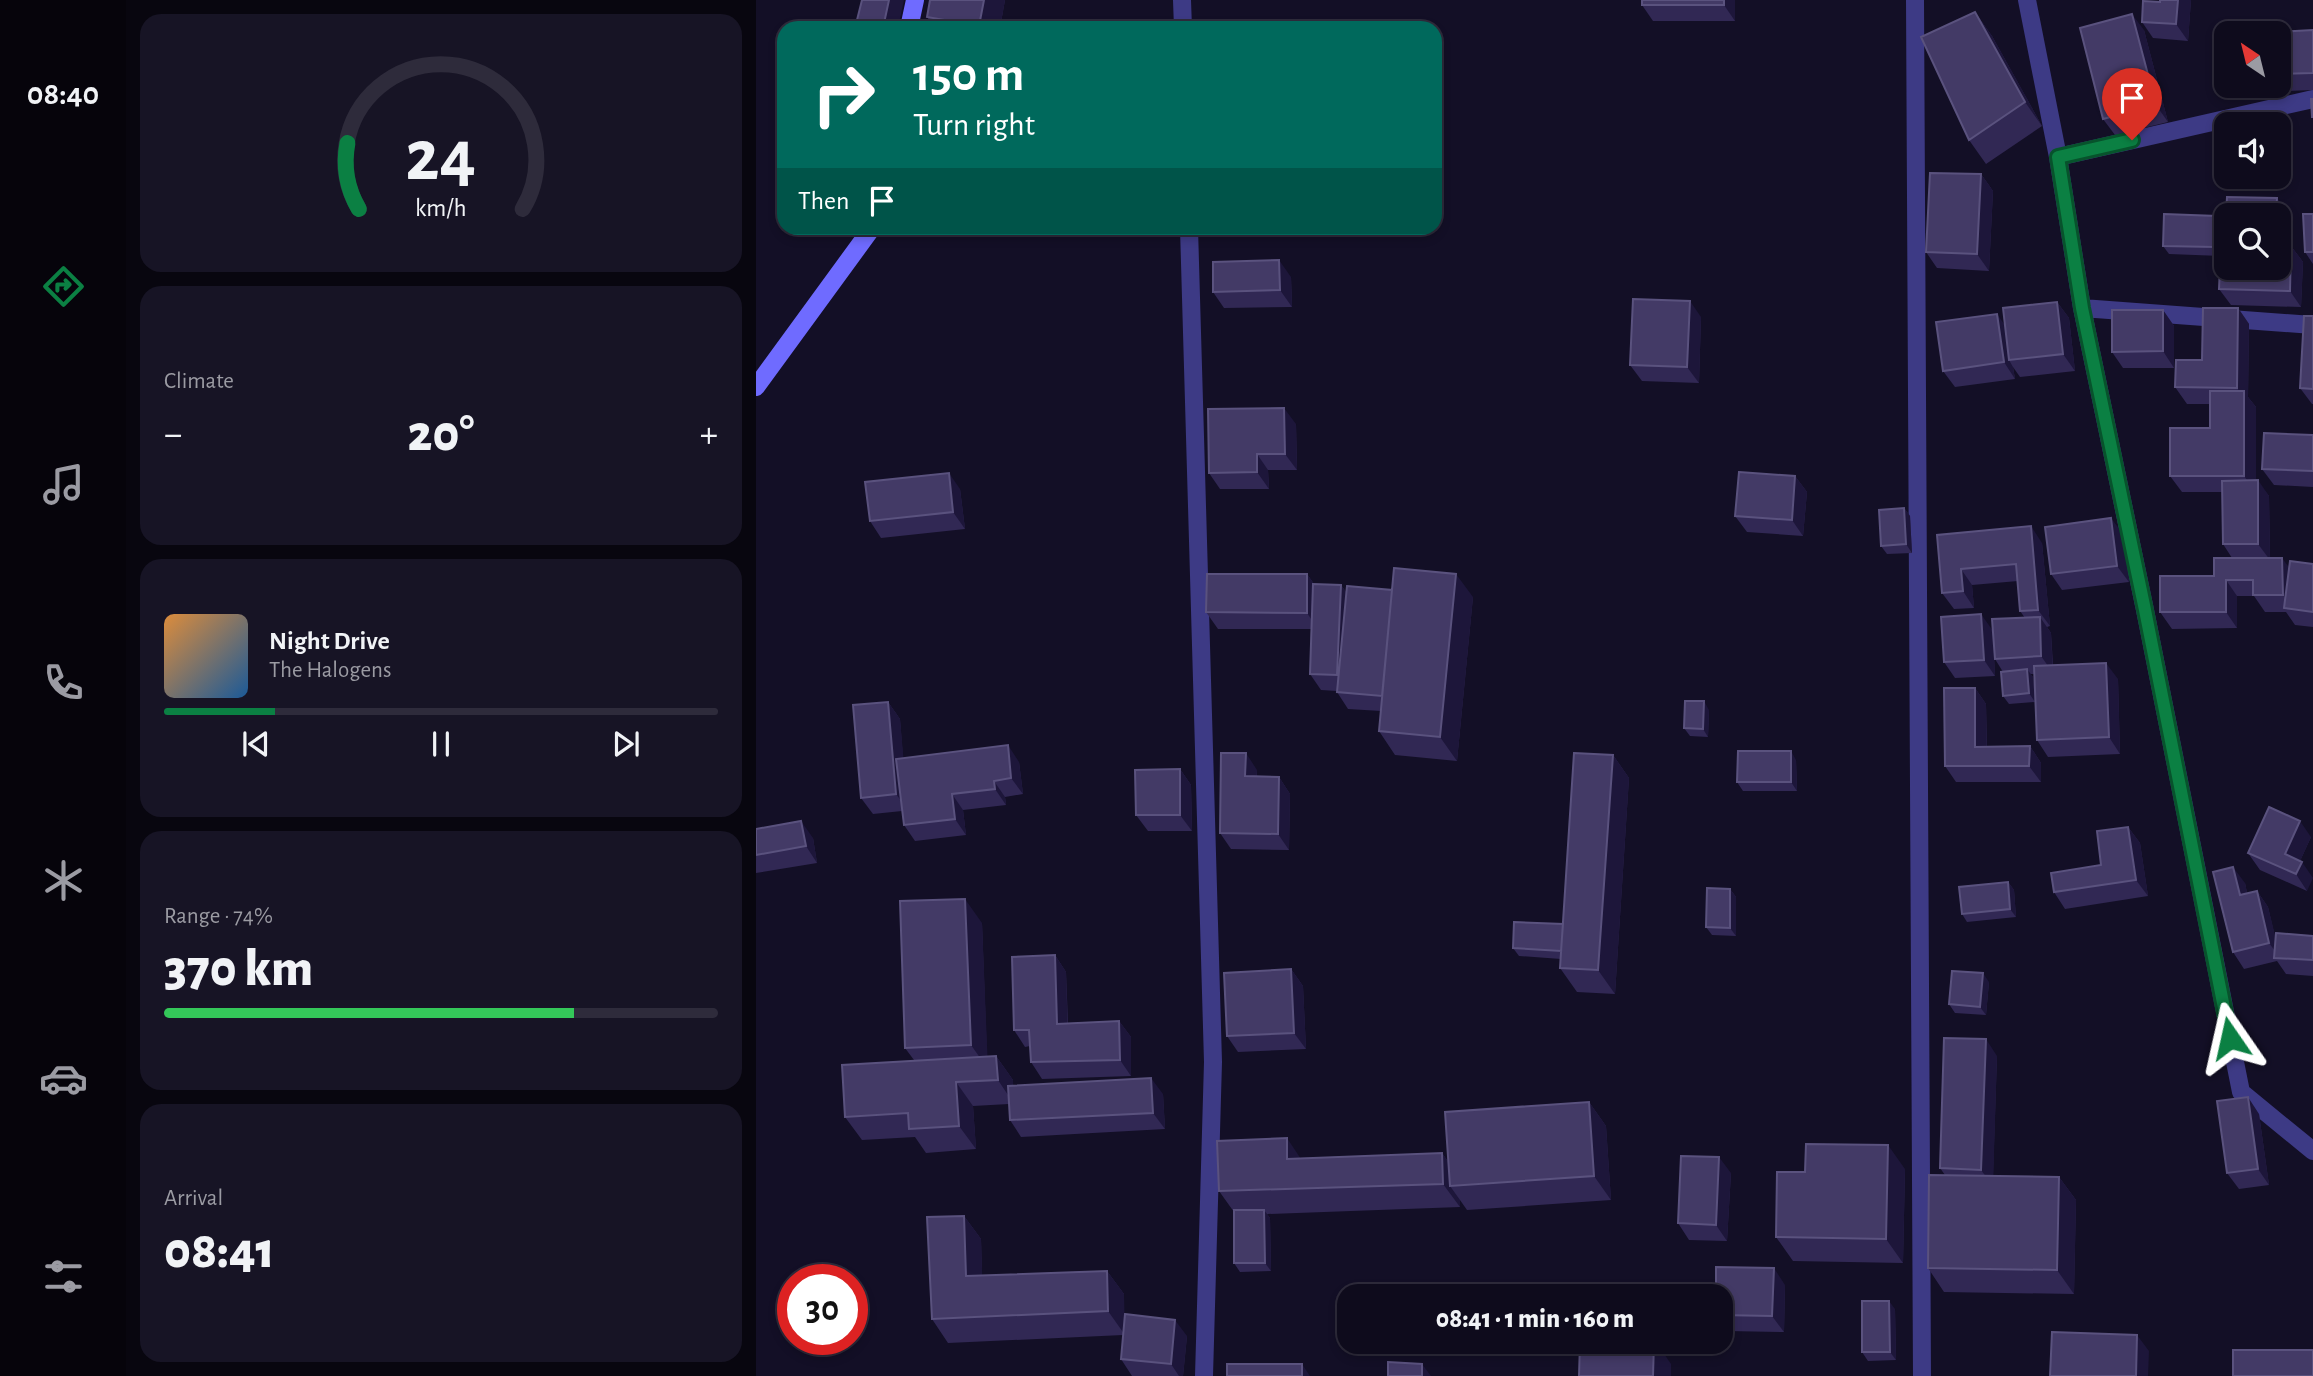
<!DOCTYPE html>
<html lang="en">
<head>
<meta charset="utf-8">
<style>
  body { margin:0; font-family:"Alegreya Sans",sans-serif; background:#171425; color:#f1f3f6; height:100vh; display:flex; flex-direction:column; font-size:26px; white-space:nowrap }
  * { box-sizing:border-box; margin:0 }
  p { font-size:23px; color:#9b9ba3 }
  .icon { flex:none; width:38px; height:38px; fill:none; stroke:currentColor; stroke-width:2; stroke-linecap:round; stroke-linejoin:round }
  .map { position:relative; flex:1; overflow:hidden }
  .drawer { display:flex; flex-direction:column; gap:14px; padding:14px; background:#08060f; width:630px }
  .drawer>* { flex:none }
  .guide { position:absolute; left:21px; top:21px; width:665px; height:214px; border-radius:21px; box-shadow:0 4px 10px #0003,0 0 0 2px #2e2b3b; background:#00695c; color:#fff; overflow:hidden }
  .needle { width:46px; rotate:325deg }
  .fabs { position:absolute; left:1458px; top:21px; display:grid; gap:14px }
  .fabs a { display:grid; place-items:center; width:77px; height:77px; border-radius:14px; background:#0e0b1c; box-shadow:0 4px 10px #0003,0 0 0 2px #2e2b3b; font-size:35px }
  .speed { position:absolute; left:21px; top:1264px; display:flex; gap:14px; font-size:35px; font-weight:700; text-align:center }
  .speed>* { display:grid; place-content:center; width:91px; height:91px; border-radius:50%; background:#0e0b1c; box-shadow:0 4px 10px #0003,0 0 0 2px #2e2b3b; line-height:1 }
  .speed .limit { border:10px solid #d22; background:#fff; color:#111 }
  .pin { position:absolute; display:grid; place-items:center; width:60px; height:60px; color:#fff; margin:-72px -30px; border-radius:50% 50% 50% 0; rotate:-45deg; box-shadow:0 0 7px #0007 }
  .pin .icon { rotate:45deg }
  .me { position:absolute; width:77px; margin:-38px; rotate:349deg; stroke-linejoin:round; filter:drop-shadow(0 0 5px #0008) }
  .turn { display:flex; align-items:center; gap:24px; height:147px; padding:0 21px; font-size:32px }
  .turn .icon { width:91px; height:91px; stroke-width:2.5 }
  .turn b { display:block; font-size:49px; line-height:60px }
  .then { display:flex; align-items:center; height:66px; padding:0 21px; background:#0003; gap:14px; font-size:26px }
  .big { font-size:52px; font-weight:800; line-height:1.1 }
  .drawer .tile { flex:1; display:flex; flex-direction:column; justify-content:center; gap:10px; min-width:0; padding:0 24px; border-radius:21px; background:#171425 }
  .drawer .dial { align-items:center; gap:0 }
  .dial svg { height:182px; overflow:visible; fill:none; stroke:#2e2b3b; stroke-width:7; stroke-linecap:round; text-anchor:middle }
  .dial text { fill:#f1f3f6; stroke:none }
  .song { display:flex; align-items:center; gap:21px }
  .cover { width:84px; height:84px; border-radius:10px; background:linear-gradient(135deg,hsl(30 70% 55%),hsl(210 70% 35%)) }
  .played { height:7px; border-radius:4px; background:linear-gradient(90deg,#0b8043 20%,#2e2b3b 20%) }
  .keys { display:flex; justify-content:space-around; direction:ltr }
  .heat { display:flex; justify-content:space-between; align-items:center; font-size:38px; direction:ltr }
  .charge { height:10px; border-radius:5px; background:linear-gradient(90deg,#34c759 74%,#2e2b3b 0) }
  .trip { position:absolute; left:581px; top:1284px; width:396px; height:70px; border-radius:21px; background:#0e0b1c; box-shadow:0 4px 10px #0003,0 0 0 2px #2e2b3b; font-weight:800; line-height:70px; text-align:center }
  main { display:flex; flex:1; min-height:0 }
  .dock { display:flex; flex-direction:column; width:126px; justify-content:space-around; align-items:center; background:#06040b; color:#9b9ba3 }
  .dock .icon { width:49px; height:49px }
  .dock .active { color:#0b8043 }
  .dock b { font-size:32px; color:#f1f3f6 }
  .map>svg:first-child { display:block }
</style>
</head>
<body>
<main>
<nav class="dock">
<b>08:40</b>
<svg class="icon active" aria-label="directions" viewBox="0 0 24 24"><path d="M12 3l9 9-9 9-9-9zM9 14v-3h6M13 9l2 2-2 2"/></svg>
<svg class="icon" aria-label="music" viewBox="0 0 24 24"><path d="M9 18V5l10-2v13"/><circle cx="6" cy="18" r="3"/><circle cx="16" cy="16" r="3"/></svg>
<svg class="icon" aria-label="phone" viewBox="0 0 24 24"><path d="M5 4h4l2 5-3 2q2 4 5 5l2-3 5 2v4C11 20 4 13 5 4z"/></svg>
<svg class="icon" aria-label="climate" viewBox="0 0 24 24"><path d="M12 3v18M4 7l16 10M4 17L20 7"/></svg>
<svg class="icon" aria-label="car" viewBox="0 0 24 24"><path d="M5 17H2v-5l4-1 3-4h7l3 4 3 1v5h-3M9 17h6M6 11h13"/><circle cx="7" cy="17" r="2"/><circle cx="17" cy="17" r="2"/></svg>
<svg class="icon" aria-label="filters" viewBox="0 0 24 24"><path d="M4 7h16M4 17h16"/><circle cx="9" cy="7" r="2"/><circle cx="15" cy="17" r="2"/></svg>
</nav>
<section class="drawer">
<div class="tile dial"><svg viewBox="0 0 100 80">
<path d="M14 69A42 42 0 1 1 86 69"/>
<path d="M14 69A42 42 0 0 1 9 40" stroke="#0b8043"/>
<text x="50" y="56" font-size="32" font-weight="700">24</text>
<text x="50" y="72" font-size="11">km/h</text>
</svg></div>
<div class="tile"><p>Climate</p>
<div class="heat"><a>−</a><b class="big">20°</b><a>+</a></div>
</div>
<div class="tile">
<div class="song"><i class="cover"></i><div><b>Night Drive</b><p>The Halogens</p></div></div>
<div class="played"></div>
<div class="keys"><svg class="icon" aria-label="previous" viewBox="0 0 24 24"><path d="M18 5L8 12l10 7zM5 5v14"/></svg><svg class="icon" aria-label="pause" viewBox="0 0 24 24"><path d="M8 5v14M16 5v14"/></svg><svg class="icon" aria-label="next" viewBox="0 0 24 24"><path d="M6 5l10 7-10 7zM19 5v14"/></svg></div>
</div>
<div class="tile"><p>Range · 74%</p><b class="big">370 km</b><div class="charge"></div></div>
<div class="tile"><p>Arrival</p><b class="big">08:41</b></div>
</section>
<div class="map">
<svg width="1557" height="1376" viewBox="0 0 1557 1376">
  <rect width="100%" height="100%" fill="#130f26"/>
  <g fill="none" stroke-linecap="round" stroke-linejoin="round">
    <path stroke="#3d3a85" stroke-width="18" d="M426 0 427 28
      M1159 0 1166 1376
      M1271 0 1302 157 1326 308 1389 610 1485 1092 1557 1151
      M1302 157 1557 99
      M433 228 457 1062 448 1376
      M1326 308 1557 325"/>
    <path stroke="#6f6bff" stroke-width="18" d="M153 28 159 0
      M0 387 116 228"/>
  </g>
  <path fill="#312854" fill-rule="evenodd" d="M174 0H249L244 28H165L177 26 171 17Z
    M979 0V21H897L886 5Z
    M1404 0H1435L1432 41 1397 38 1386 22 1404 2Z
    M1219 12 1236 36 1286 126 1230 164 1213 140Z
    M1388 30 1412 122 1359 135 1347 119Z
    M1557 30V90L1531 91 1522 78V33Z
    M1225 174 1237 191 1233 271 1181 268 1170 252Z
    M1557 214V264L1549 252Z
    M1461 216 1466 225 1465 256 1413 254 1407 246Z
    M1535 246 1547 262 1545 307 1475 305 1463 289 1522 268Z
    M535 277 536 307 468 308 457 292Z
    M1301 302 1313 318 1319 371 1264 377 1257 367 1259 379 1199 387 1187 371 1248 325Z
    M1482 308 1493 324 1492 397 1500 407V480L1513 496 1514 558 1533 568 1557 564V627L1539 625 1530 612H1509L1498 596H1481V628L1416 629 1404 612 1458 576 1476 558 1467 544 1466 492H1426L1414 476 1454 428V404H1431L1419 387 1446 360Z
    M1407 310 1418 326V368H1367L1356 352Z
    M1557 316V404H1556L1544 388Z
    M945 317 943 383 886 381 874 365Z
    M540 424 541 470H512L513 489H464L453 473Z
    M1557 435V487L1518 485 1506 469Z
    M1039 476 1051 492 1047 536 991 532 979 516Z
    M204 489 209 529 125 538 114 521Z
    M1148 508 1154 516 1156 553 1131 554 1125 546Z
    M1367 534 1373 582 1306 590 1295 574Z
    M1181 535 1286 543 1294 626 1291 627 1295 633 1297 665 1362 679 1364 754 1292 757 1281 740 1279 702 1253 704 1247 696V672L1239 659 1237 637 1239 676 1199 678 1188 662 1237 631 1269 618 1264 611 1262 581 1216 585 1218 608 1198 609 1186 593ZM1274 674H1278L1279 702 1277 677Z
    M551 574 558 584 585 585 590 592 717 597 701 761 639 755 623 731 625 711 592 709 581 692V691L565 690 554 674 555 629H462L450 612Z
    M1219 688 1230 704 1231 747 1274 746 1285 763V782H1200L1189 766Z
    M132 702 144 719 147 758 263 762 267 794 249 797 250 805 207 810 210 835 159 841 148 825 146 811 117 814 105 798Z
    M953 710 952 737 934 736 928 728Z
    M857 755 873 778 859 994 821 992 804 968 805 959 763 956 757 948 807 924Z
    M1040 760 1041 791H987L981 782Z
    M424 769 435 785 436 831H392L380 815Z
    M501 770V777H523L534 794 533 850 475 849 464 833Z
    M1372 827 1384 843 1392 896 1309 909 1298 892 1345 865Z
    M0 829 57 838 61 863 0 873Z
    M1555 837 1544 861 1551 891 1504 870 1492 853Z
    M1252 882 1258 890 1260 917 1211 922 1206 914Z
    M1489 883 1491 893 1501 891 1512 907 1519 937 1557 936V976L1530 974 1521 961 1488 969 1477 952Z
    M974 889 980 897V936L956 935 950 927Z
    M226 923 231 1056H240L257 1080V1086L407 1094 409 1129 265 1137 254 1120 253 1104 217 1106 220 1149 170 1153 159 1137 106 1140 89 1117 158 1060 149 1048Z
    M299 955 310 972 312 1023 363 1021 375 1037V1076L286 1079 275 1062 274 1046 269 1047 258 1030Z
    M535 969 547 986 550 1049 482 1052 471 1036Z
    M1233 982 1230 1015 1199 1013 1193 1004Z
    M1241 1056 1237 1176 1303 1177 1320 1200 1318 1294 1188 1292 1172 1268 1189 1175 1184 1168Z
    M833 1102 850 1126 855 1200 711 1210 704 1200V1207L511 1214 514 1218 515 1271 484 1272 478 1263V1212L463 1191 544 1158 686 1153 693 1163Z
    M1503 1114 1513 1185 1483 1189 1471 1173Z
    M1149 1169 1147 1263 1037 1261 1020 1237 1049 1172Z
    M975 1173 971 1241 933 1240 922 1223Z
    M208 1216 225 1239 226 1276 351 1271 368 1294V1323L431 1336 427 1376H376L365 1359 367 1335 192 1343 176 1319Z
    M1029 1285 1028 1332 971 1331 964 1321V1297Z
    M1139 1309 1140 1360 1112 1361 1106 1352Z"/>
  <path fill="#1d163a" d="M133 0H148L142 28H127Z
    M228 0H249L244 28H225L223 26Z
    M968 0H979V21L968 5Z
    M1422 0H1435L1432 41 1420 24Z
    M1219 12 1236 36 1286 126 1269 102Z
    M1376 14 1388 30 1412 122 1400 105Z
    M1225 174 1237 191 1233 271 1221 254Z
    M1521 198 1527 206 1525 238 1522 234V215H1520Z
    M1461 216 1466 225 1465 256 1459 247Z
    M1535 246 1547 262 1545 307 1534 291Z
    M523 260 535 277 536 307 524 290Z
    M934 301 945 317 943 383 931 367Z
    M1301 302 1313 318 1319 371 1307 354Z
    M1482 308 1493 324 1492 397 1500 407V492L1488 476V398L1481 388Z
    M1407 310 1418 326V368L1407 351Z
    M1241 314 1253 331V360L1257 367 1259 379 1248 362Z
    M528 408 540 424 541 470 529 454Z
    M501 454 512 470 513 489 501 472Z
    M193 473 204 489 209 529 197 512Z
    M1039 476 1051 492 1047 536 1036 520Z
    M1502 480 1513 496 1514 560 1502 544Z
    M1148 508 1154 516 1156 553 1150 544Z
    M1355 518 1367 534 1373 582 1361 566Z
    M1275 526 1286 543 1294 626 1282 610Z
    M1526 558 1538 574 1537 610 1527 595Z
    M1205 569 1216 585 1218 608 1207 591Z
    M551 574 563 591 562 629 551 613Z
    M700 574 717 597 701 761 684 737Z
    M1470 580 1481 596V628L1470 612Z
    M585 585 597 601 593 691 581 675Z
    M1225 614 1237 631 1239 676 1228 660Z
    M1284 617 1295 633 1297 673 1285 656Z
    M1350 663 1362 679 1364 754 1353 737Z
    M1271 669 1277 677 1279 702 1273 693Z
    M1219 688 1230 704 1231 763 1219 747Z
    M948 701 953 710 952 737 947 729Z
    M132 702 144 719 152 810 140 794Z
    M252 745 263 762 267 794 255 778Z
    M1274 746 1285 763V782L1273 766Z
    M1035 751 1040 760 1041 791 1035 782Z
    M490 753 501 770 500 793 489 776Z
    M857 755 873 778 859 994 842 970Z
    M424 769 435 785 436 831 424 815Z
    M523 777 534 794 533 850 522 834Z
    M238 781 249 797 250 805 239 789Z
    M196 794 207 810 210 835 199 819Z
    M45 821 57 838 61 863 50 846Z
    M1544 821 1555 837 1540 870 1529 854Z
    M1372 827 1384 843 1392 896 1380 880Z
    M1546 862 1557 878 1551 891 1540 874Z
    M1477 867 1489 883 1495 911 1484 895Z
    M1252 882 1258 890 1260 917 1254 909Z
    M974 889 980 897V936L974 928Z
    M1501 891 1512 907 1525 959 1513 943Z
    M209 899 226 923 232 1069 215 1045Z
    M299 955 310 972 312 1040 301 1024Z
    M535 969 547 986 550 1049 538 1033Z
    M1227 973 1233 982 1230 1015 1224 1007Z
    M363 1021 375 1037V1076L364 1060Z
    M1230 1039 1241 1056 1237 1186 1225 1170Z
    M240 1056 257 1080 258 1104 242 1080Z
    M395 1078 407 1094 409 1129 397 1113Z
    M200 1082 217 1106 220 1149 203 1126Z
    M1492 1097 1503 1114 1513 1185 1502 1169Z
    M833 1102 850 1126 855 1200 838 1176Z
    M531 1138 547 1162 531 1159Z
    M1132 1145 1149 1169 1147 1263 1130 1239Z
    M686 1153 703 1177 694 1186 704 1200V1207L687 1184Z
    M963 1157 975 1173 971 1241 960 1225Z
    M1303 1177 1320 1200 1318 1294 1301 1270Z
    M508 1210 514 1218 515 1271 509 1263Z
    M208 1216 225 1239 227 1300 210 1276Z
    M1018 1268 1029 1285 1028 1332 1016 1316Z
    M351 1271 368 1294 369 1335 352 1311Z
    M1133 1301 1139 1309 1140 1360 1134 1352Z
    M419 1320 431 1336 427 1376H423L415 1364Z
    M1381 1335 1393 1351 1392 1376H1380Z
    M898 1342H900L915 1364V1376H897Z
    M546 1364 554 1376H546Z
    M666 1364 675 1376H666Z"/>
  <path fill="#433a66" stroke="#5a527e" stroke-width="2" d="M106 0H133L127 28H99Z
    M174 0H228L223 26 171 17Z
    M886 0H968V5H886Z
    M1404 0H1422L1420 24 1386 22 1387 1 1404 2Z
    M1219 12 1269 102 1213 140 1165 37Z
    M1376 14 1400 105 1347 119 1324 28Z
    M166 24 190 28H165Z
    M1557 30V73L1522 74V33H1519V32Z
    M1555 99H1557V117H1556Z
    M1174 173 1225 174 1221 254 1170 252Z
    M1471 197 1521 198 1520 215H1470Z
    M1408 214 1461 216 1459 247 1407 246Z
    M1547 214H1557V252H1549Z
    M1522 245 1535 246 1534 291 1463 289 1464 266H1470V268H1522Z
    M523 260 524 290 457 292V262Z
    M877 299 934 301 931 367 874 365Z
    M1301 302 1307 354 1253 360 1247 308Z
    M1447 308H1482L1481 388 1419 387 1420 360H1446Z
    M1356 310H1407V351L1356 352Z
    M1241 314 1248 362 1187 371 1180 322Z
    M1548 316H1557V389L1544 388Z
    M1454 391H1488V476H1414V428H1454Z
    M528 408 529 454H501V472L453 473 452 409Z
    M1508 433 1557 435V471L1506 469Z
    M983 472 1039 476 1036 520 979 516Z
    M193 473 197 512 114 521 109 482Z
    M1502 480V544H1467L1466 481Z
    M1148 508 1150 544 1125 546 1123 510Z
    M1355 518 1361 566 1295 574 1289 527Z
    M1275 526 1282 610 1264 611 1260 564 1205 569 1207 591 1186 593 1181 535Z
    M1458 558H1526L1527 595H1497V580H1470V612H1404V576H1458Z
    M1534 561 1557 564V612L1528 608Z
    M638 568 700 574 684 737 623 731Z
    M451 574H551V613L450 612Z
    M557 584 585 585 581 675 554 674Z
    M591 586 636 590 626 696 581 692Z
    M1225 614 1228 660 1188 662 1185 617Z
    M1284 617 1285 656 1239 659 1236 619Z
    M1350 663 1353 737 1281 740 1278 666Z
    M1271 669 1273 693 1247 696 1245 672Z
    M1188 688H1219V747L1274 746 1273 766H1189Z
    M929 701H948L947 729 928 728Z
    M132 702 140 794 105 798 97 705Z
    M252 745 255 778 238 781 239 789 196 794 199 819 148 825 140 759Z
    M982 751H1035V782H981Z
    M465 753H490L489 776 523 777 522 834 464 833Z
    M818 753 857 755 842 970 804 968Z
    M424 769V815H380L379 770Z
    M1513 807 1544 821 1529 854 1546 862 1540 874 1492 853Z
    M45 821 50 846 0 855V829Z
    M1372 827 1380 880 1298 892 1295 873 1345 865 1341 831Z
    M1477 867 1484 895 1501 891 1513 943 1477 952 1457 872Z
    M1252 882 1254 909 1206 914 1203 887Z
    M951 888 974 889V928L950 927Z
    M209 899 215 1045 149 1048 144 901Z
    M758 922 807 924 805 951 757 948Z
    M1520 933 1557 936V960L1518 958Z
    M299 955 301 1024 363 1021 364 1060 275 1062 273 1030H258L256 957Z
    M535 969 538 1033 471 1036 468 973Z
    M1196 971 1227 973 1224 1007 1193 1004Z
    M1188 1038 1230 1039 1225 1170 1184 1168Z
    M240 1056 242 1080 200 1082 203 1126 153 1129 152 1113 89 1117 86 1065Z
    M395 1078 397 1113 254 1120 252 1086Z
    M1492 1097 1502 1169 1471 1173 1461 1101Z
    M833 1102 838 1176 694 1186 689 1112Z
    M531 1138V1159L686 1153 687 1184 463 1191 461 1141Z
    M1050 1144 1132 1145 1130 1239 1020 1237 1021 1172H1049Z
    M925 1156 963 1157 960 1225 922 1223Z
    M1173 1175 1303 1177 1301 1270 1172 1268Z
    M478 1210H508L509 1263H478Z
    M208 1216 210 1276 351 1271 352 1311 176 1319 171 1217Z
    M960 1267 1018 1268 1016 1316 964 1315V1297H960Z
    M1106 1301H1133L1134 1352H1106Z
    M369 1314 419 1320 415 1364 365 1359Z
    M1296 1332 1381 1335 1380 1376H1294Z
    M824 1342H898L897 1376H823Z
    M1477 1350H1557V1376H1477Z
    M632 1362 666 1364V1376H632Z
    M471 1364H546V1376H471Z"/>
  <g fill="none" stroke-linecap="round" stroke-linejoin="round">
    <g stroke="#07532c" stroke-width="18">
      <path id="route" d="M1376 140 1302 157 1326 308 1389 610 1474 1038"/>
    </g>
    <use href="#route" stroke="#0b8043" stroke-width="12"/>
  </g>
</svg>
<div class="fabs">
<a><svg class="needle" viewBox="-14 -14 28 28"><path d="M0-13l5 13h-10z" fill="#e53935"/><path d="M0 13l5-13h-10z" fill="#9b9ba3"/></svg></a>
<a><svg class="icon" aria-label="sound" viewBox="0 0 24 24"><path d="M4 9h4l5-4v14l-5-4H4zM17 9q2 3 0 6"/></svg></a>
<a><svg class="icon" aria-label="search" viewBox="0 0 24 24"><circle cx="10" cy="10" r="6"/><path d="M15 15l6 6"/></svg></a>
</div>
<div class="speed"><div class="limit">30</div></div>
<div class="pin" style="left:1376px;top:140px;background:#d93025"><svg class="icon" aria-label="arrive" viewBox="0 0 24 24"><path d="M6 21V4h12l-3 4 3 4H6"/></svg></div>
<svg class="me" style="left:1474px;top:1038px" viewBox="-20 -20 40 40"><path d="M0-17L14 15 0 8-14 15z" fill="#0b8043" stroke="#fff" stroke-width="4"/></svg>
<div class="trip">08:41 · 1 min · 160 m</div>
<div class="guide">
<div class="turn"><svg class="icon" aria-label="right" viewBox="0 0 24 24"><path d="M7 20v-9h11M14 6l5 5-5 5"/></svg><div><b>150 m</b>Turn right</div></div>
<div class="then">Then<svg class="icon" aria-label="arrive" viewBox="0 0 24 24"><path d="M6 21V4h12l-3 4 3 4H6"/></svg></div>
</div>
</div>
</main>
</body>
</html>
